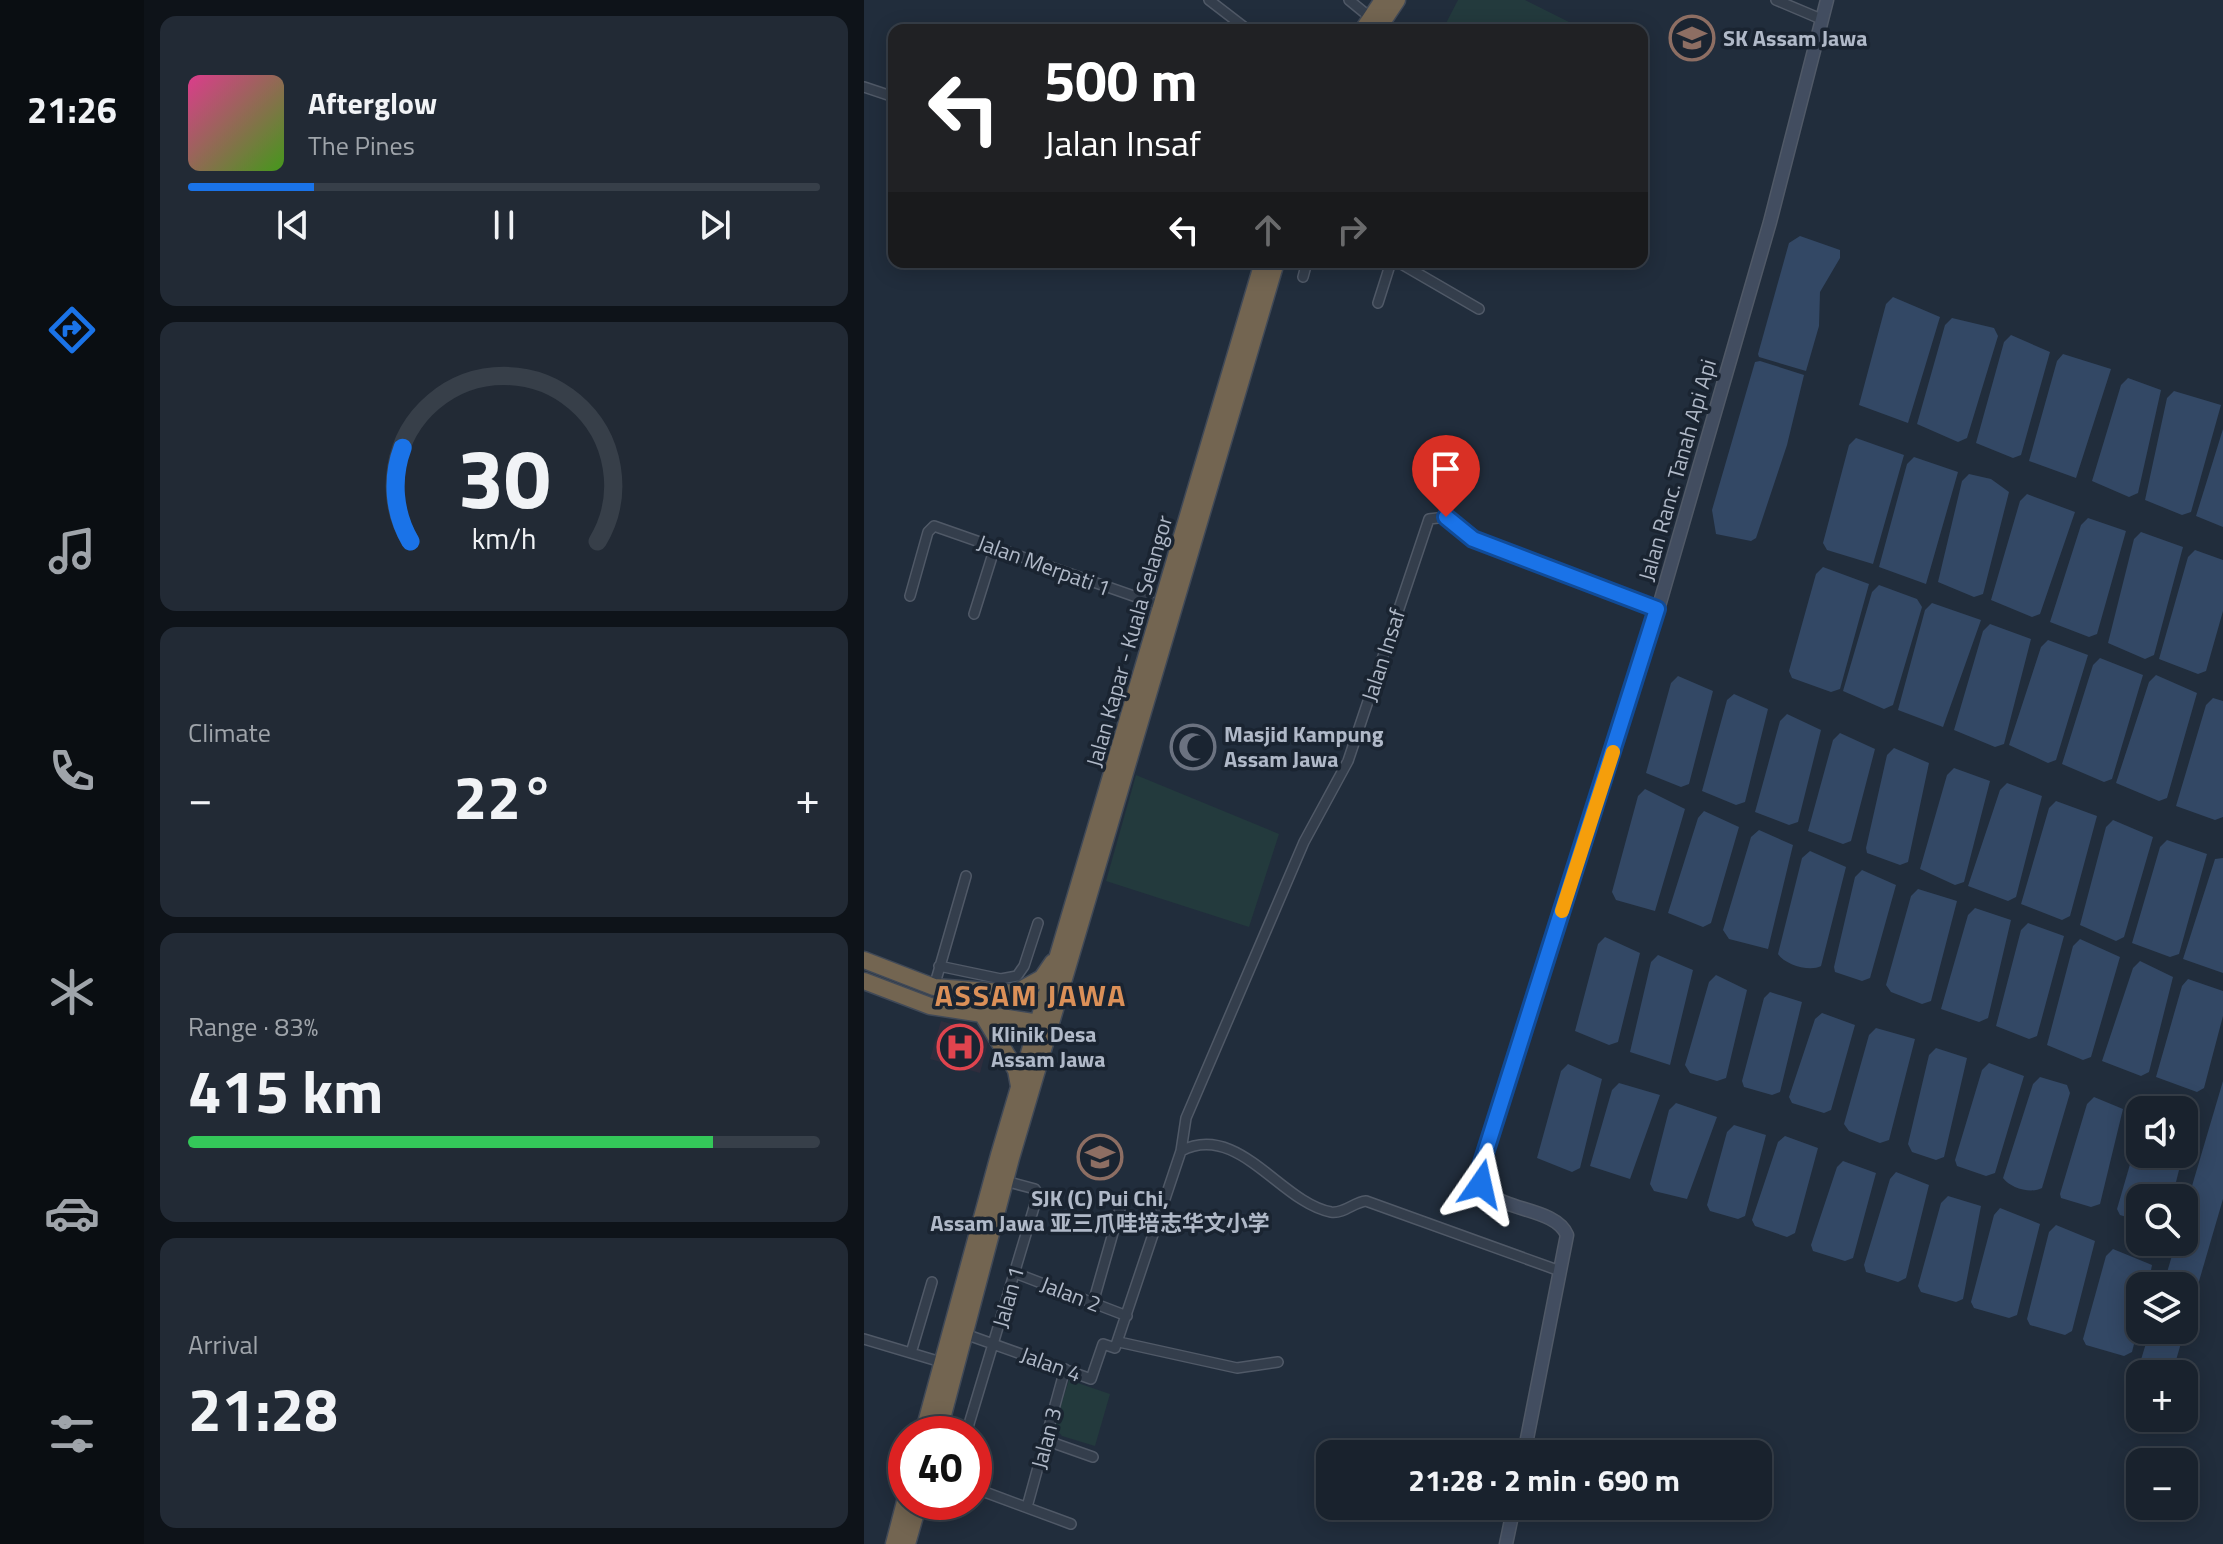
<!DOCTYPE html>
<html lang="en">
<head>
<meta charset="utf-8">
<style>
  body { margin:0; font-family:"Titillium Web","Noto Sans SC",sans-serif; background:#222a35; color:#f1f3f6; height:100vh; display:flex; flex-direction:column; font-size:30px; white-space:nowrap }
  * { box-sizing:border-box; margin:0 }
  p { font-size:26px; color:#9fa4aa }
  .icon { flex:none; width:44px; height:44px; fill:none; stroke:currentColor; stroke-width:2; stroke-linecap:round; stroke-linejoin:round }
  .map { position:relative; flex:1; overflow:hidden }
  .details { display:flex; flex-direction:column; gap:16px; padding:16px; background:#0e1319; width:720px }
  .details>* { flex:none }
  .hud { position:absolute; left:24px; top:24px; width:760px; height:244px; border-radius:16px; box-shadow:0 4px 20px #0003,0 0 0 2px #373f49; background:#202124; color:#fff; overflow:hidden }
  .buttons { position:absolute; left:1262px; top:1096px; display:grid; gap:16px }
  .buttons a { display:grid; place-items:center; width:72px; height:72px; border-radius:16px; background:#19222d; box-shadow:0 4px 20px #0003,0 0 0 2px #373f49; font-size:40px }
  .speed { position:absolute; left:24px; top:1416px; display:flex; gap:16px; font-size:40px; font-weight:700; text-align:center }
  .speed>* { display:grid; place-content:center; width:104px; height:104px; border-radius:50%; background:#19222d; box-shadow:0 4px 20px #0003,0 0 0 2px #373f49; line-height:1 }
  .speed .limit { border:12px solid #d22; background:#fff; color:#111 }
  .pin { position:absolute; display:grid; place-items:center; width:68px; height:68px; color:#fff; margin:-82px -34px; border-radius:50% 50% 50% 0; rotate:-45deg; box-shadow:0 0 8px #0007 }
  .pin .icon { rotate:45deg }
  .me { position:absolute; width:88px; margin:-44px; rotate:11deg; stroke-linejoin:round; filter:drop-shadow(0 0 6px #0008) }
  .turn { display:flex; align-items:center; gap:28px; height:168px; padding:0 24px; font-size:36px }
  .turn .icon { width:104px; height:104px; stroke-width:2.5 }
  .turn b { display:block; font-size:56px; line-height:68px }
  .lanes { display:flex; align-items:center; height:76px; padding:0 24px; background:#0003; justify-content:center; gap:40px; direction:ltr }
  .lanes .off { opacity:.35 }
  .big { font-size:60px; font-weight:700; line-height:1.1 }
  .details .card { flex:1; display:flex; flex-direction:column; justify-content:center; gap:12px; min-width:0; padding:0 28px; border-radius:16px; background:#222a35 }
  .details .dial { align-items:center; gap:0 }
  .dial svg { height:208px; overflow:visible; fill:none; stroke:#373f49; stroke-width:7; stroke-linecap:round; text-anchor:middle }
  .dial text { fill:#f1f3f6; stroke:none }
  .song { display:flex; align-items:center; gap:24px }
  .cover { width:96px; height:96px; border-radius:12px; background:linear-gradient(135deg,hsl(330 70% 55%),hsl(100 70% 35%)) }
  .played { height:8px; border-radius:4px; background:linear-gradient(90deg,#1a73e8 20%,#373f49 20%) }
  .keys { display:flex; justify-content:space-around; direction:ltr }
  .heat { display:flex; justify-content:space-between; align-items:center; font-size:44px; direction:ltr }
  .charge { height:12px; border-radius:6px; background:linear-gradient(90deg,#34c759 83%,#373f49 0) }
  .trip { position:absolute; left:452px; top:1440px; width:456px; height:80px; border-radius:16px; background:#19222d; box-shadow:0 4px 20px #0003,0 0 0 2px #373f49; font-weight:700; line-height:80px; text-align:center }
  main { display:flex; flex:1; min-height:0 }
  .tab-bar { display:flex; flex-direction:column; width:144px; justify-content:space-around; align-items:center; background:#0a0e12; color:#9fa4aa }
  .tab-bar .icon { width:56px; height:56px }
  .tab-bar .active { color:#1a73e8 }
  .tab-bar b { font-size:36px; color:#f1f3f6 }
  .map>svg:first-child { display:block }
</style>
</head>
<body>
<main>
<nav class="tab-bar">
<b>21:26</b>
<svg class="icon active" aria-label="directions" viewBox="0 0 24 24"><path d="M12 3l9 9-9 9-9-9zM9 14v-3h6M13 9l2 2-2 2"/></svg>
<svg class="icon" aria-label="music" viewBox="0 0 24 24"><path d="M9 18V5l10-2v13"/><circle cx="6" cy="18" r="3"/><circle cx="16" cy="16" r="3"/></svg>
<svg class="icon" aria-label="phone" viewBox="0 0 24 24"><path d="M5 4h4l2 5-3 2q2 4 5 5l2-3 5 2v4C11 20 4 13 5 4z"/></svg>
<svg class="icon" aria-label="climate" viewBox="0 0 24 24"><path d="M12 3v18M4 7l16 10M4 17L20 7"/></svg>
<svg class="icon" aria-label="car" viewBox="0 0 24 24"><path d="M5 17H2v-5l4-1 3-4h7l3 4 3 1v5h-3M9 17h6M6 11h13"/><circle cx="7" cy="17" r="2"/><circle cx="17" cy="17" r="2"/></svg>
<svg class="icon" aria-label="filters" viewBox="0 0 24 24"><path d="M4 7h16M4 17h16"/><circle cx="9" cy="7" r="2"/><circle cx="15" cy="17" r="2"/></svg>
</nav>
<section class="details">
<div class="card">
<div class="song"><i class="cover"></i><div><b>Afterglow</b><p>The Pines</p></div></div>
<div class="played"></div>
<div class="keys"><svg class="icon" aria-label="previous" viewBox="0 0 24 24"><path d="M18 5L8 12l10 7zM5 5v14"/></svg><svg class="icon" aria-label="pause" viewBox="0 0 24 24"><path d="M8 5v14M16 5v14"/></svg><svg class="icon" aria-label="next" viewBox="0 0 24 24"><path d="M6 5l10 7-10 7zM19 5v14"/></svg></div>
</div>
<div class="card dial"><svg viewBox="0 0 100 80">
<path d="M14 69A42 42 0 1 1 86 69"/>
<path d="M14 69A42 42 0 0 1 11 33" stroke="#1a73e8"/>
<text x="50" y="56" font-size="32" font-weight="700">30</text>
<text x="50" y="72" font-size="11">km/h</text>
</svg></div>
<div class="card"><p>Climate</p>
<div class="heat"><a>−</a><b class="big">22°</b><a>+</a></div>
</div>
<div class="card"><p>Range · 83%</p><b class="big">415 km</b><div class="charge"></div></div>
<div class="card"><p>Arrival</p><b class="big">21:28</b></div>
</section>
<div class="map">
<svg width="1359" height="1544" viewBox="0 0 1359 1544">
  <rect width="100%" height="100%" fill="#212d3c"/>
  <path fill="#2f2d3d" d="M77 1021 126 1035 116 1073 66 1059Z"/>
  <path fill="#233a3d" d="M594 0H661L717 28 587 30 580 27Z
    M272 775 415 834 385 927 242 881Z
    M205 1380 246 1394 231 1446 198 1436 190 1426Z"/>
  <path fill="#334865" d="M936 236 976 250V258L956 292 955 326 942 371 895 357 894 354 925 243Z
    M1029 297 1076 317 1044 423 995 405 1022 304Z
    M1088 318 1130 328 1134 336 1103 438 1094 442 1053 424 1081 325Z
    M1147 335 1186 352 1157 455 1149 458 1112 443 1140 342Z
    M1199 354 1247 369 1212 478 1165 461 1193 361Z
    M896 361 940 375 923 445 892 538 887 541 852 534 848 510 891 362Z
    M1264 378 1297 390 1274 493 1265 497 1228 481 1257 385Z
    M1310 391 1357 405 1327 512 1318 515 1281 500 1303 398Z
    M1359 429V527L1332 516Z
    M992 438 1040 455 1009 564 963 550 959 543 985 445Z
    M1050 457 1094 472 1062 584 1015 567 1043 464Z
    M1105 474 1127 479 1145 492 1119 594 1110 597 1074 582 1098 481Z
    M1163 494 1211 512 1176 614 1168 617 1127 600 1156 501Z
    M1224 518 1262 531 1233 634 1225 637 1186 622 1217 525Z
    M1277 532 1319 547 1290 655 1281 659 1244 643 1270 539Z
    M1331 550 1359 560V611L1342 671 1334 674 1295 659 1324 557Z
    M959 567 1005 584 976 689 967 692 928 678 925 671 952 574Z
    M1015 585 1053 599 1058 607 1029 705 1020 709 979 691 1008 592Z
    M1068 603 1117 620 1079 727 1034 710 1061 610Z
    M1126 624 1167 639 1140 744 1131 747 1090 730 1119 631Z
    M1184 640 1224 655 1192 760 1184 763 1145 745 1177 647Z
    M1236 658 1279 675 1248 779 1240 782 1198 764 1229 665Z
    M1292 675 1333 693 1303 798 1295 801 1252 783 1285 682Z
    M814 676 849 691 825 784 817 787 782 773 807 683Z
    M870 694 904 709 881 802 872 805 838 791 863 700Z
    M1349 698 1359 701V817L1351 820 1312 806 1342 705Z
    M923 714 957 730 934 822 925 825 891 812 916 721Z
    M976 733 1011 749 987 841 979 844 944 831 969 740Z
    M1030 748 1065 763 1044 862 1036 865 1003 853 1002 848 1023 755Z
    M1090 768 1126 781 1100 882 1091 885 1056 869 1083 775Z
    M1143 783 1178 796 1152 897 1144 901 1104 886 1136 790Z
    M781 789 821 809 791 911 752 900 748 892 774 796Z
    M1192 801 1233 816 1206 916 1198 920 1157 904 1185 808Z
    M840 811 875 827 847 923 839 927 804 913 834 818Z
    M1249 820 1289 837 1260 937 1252 941 1216 925 1242 827Z
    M895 830 929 845 904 949 865 939 859 930 887 837Z
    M1303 840 1343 854 1315 954 1306 957 1268 943 1296 847Z
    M946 851 982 867 957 966C946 972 921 965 914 954L938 858Z
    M1359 858V973L1319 959 1351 859Z
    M998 870 1032 885 1006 978 998 981 971 972 970 967 991 877Z
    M1054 889 1093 901 1067 1001 1058 1004 1027 992 1022 985 1047 896Z
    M1111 908 1147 920 1124 1018 1115 1022 1077 1009 1104 915Z
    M1164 923 1200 936 1173 1036 1165 1039 1132 1026 1157 930Z
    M741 937 776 953 754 1042 745 1045 711 1031 734 944Z
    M1216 939 1256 957 1227 1057 1219 1060 1183 1045 1209 946Z
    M794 955 829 970 806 1065 766 1052 787 962Z
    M1276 961 1309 977 1285 1072 1277 1076 1238 1061 1269 968Z
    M852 975 883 990 862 1078 853 1081 826 1073 821 1065 845 982Z
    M1324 979 1359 991V1016L1340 1088 1333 1092 1292 1077 1318 986Z
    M906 992 938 1002 916 1092 908 1095 880 1087 878 1081 900 998Z
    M958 1013 991 1025 967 1110 960 1113 928 1103 925 1097 951 1019Z
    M1012 1028 1051 1039 1025 1140 1016 1143 985 1131 980 1124 1005 1035Z
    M1072 1048 1103 1058 1080 1157 1072 1160 1048 1152 1044 1144 1065 1055Z
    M1125 1063 1160 1076 1131 1173 1122 1176 1093 1166 1091 1160 1118 1070Z
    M704 1064 738 1079 716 1168 708 1172 673 1158 697 1071Z
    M1176 1077 1203 1085 1206 1093 1178 1188C1167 1194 1146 1188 1139 1178L1169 1084Z
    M1359 1081V1199L1308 1374H1278L1276 1363 1286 1330H1320V1286H1299L1312 1242H1320V1213Z
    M755 1083 796 1095 766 1179 726 1166 748 1090Z
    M1230 1097 1259 1109 1236 1204 1227 1207 1197 1198 1196 1194 1223 1104Z
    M812 1103 853 1117 823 1199 790 1191 786 1184 805 1110Z
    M870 1125 902 1135 881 1216 874 1219 846 1211 843 1205 863 1132Z
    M1276 1130V1154H1319L1308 1198H1276V1221L1256 1215 1253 1209Z
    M921 1136 954 1148 931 1233 923 1237 891 1226 888 1220 914 1142Z
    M979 1161 1012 1173 989 1258 981 1261 949 1251 947 1245 973 1167Z
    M1032 1172 1065 1185 1042 1278 1034 1282 1002 1272 1000 1265 1026 1179Z
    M1084 1196 1117 1206 1099 1299 1092 1302 1057 1292 1054 1286 1077 1203Z
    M1136 1208 1176 1224 1153 1315 1145 1318 1110 1308 1107 1302 1130 1215Z
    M1192 1225 1231 1241 1208 1331 1201 1335 1166 1325 1163 1319 1185 1232Z
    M1249 1249 1288 1265 1284 1286H1276V1320L1268 1352 1260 1356 1222 1345 1219 1339 1242 1256Z"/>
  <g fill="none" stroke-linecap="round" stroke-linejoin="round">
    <g stroke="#505967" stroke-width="12">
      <path id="street" d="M345 0 384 30
        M485 0 507 18
        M912 0 957 19
        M0 87 30 97
        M534 262 615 309
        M439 277 443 262
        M514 303 527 262
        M46 596 64 532 70 526 298 606
        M110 614 131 547
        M75 966 137 979 153 976 160 966 174 923
        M70 987 102 876
        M317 1151C374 1121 417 1203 467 1212 480 1214 490 1202 502 1201L696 1271
        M151 1273 263 1316
        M229 1303 259 1198
        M101 1334 227 1379 239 1344 251 1348 317 1151 322 1118 440 842 484 761 565 519 582 517 609 539 793 609
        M0 1339 77 1362
        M255 1342 373 1368 414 1362
        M47 1353 68 1282
        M102 1434 174 1194 171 1189 141 1181
        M181 1440 229 1457
        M110 1488 207 1524
        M163 1507 201 1369"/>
    </g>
    <g stroke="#505967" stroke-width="15">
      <path id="secondary" d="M660 1454 703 1235C689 1201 610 1215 616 1169L793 613 906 222 963 0
        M642 1544 650 1506"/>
    </g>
    <g stroke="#404957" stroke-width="19">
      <path id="highway" d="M499 30 519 0
        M513 30 533 0
        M0 960 70 987 151 993 191 1005
        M0 981 66 1006 182 1024
        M151 993 178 978 189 962
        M120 1017 152 1070 155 1086
        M59 1434 135 1155 399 262
        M74 1434 147 1158 412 262
        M30 1544 42 1498
        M43 1544 55 1502"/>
    </g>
    <use href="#street" stroke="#343e4c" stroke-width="9"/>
    <use href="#secondary" stroke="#424d60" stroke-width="12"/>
    <use href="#highway" stroke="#736551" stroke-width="16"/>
  </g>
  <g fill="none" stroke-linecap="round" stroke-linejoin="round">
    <g stroke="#114b97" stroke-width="20">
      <path id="route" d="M582 517 609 539 793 609 616 1169 617 1184"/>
    </g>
    <use href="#route" stroke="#1a73e8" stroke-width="14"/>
    <path stroke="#f59e0b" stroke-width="14" d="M698 911 749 752"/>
  </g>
  <defs>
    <g id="school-ring" transform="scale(2.3)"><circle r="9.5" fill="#1a2431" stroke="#8d6e63" stroke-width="1.5"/><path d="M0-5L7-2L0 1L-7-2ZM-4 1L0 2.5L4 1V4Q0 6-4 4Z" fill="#8d6e63"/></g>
    <g id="mosque-ring" transform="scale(2.3)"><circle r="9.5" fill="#1a2431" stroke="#6b7280" stroke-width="1.5"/><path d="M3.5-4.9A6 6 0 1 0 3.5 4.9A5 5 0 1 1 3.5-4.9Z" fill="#6b7280"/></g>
    <g id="hospital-ring" transform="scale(2.3)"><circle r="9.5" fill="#1a2431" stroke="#e0444e" stroke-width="1.5"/><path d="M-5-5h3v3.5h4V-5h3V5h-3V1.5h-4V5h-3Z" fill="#e0444e"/></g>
  </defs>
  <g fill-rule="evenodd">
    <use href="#school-ring" x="828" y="38"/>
    <use href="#mosque-ring" x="329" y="747"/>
    <use href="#hospital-ring" x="96" y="1047"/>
    <use href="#school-ring" x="236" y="1157"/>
  </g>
  <g text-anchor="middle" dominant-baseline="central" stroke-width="7" stroke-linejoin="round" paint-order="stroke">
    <g font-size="22" font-weight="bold" fill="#b0b9c8" stroke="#1a2431" text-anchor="start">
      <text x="859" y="38">SK Assam Jawa</text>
      <text x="360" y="734">Masjid Kampung<tspan x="360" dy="25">Assam Jawa</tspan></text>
      <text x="127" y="1034">Klinik Desa<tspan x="127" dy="25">Assam Jawa</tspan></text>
      <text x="236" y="1198" text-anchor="middle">SJK (C) Pui Chi,<tspan x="236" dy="25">Assam Jawa 亚三爪哇培志华文小学</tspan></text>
    </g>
    <g font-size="22" fill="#b0b9c8" stroke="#1a2431">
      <text transform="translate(813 470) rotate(-74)">Jalan Ranc. Tanah Api Api</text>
      <text transform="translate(180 565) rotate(20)">Jalan Merpati 1</text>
      <text transform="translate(265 641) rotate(-74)">Jalan Kapar - Kuala Selangor</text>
      <text transform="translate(519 655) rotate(-72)">Jalan Insaf</text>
      <text transform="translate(207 1294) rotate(21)">Jalan 2</text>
      <text transform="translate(144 1297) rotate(-74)">Jalan 1</text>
      <text transform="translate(187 1364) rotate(20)">Jalan 4</text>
      <text transform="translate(182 1438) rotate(-75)">Jalan 3</text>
    </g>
    <g font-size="30" font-weight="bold" letter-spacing="2" fill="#db9058" stroke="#1a2431">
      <text x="167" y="995">ASSAM JAWA</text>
    </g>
  </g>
</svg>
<div class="buttons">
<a><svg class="icon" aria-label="sound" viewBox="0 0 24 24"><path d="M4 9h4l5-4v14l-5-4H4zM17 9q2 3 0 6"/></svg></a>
<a><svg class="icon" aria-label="search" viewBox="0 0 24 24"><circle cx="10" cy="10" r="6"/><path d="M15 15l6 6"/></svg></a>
<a><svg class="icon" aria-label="layers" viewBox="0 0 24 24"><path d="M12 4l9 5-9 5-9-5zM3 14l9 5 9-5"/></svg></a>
<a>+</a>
<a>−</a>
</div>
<div class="speed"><div class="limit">40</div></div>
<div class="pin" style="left:582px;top:517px;background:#d93025"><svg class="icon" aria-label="arrive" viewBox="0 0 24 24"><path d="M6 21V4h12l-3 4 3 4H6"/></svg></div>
<svg class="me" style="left:617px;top:1184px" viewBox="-20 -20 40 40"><path d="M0-17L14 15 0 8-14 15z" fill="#1a73e8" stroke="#fff" stroke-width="4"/></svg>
<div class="trip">21:28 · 2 min · 690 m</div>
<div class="hud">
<div class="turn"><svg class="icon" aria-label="left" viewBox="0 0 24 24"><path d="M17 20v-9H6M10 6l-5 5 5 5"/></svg><div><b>500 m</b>Jalan Insaf</div></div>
<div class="lanes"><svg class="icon" aria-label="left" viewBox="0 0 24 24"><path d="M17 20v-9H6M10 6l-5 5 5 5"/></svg><svg class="icon off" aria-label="ahead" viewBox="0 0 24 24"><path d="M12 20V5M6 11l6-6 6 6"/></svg><svg class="icon off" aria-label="right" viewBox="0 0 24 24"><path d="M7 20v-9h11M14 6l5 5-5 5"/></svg></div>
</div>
</div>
</main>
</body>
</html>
